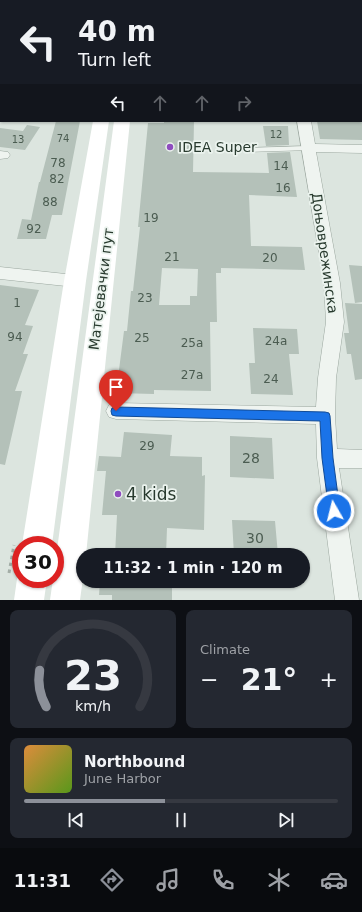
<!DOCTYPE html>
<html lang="en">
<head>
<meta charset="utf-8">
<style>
  body { margin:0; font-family:"DejaVu Sans",sans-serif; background:#242831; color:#f1f3f6; height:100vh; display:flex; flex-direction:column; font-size:15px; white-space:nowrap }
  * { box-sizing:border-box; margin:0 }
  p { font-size:13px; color:#9ea1a6 }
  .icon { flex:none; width:22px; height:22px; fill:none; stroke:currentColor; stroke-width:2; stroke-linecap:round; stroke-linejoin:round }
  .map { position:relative; height:600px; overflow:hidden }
  .panel { display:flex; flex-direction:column; gap:10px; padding:10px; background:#0d0f14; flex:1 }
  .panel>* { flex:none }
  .guide { position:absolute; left:0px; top:0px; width:362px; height:122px; box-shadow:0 1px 3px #0004; background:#171b24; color:#f1f3f6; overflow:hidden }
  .speed { position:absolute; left:12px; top:536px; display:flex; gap:8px; font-size:20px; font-weight:700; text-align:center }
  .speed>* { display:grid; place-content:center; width:52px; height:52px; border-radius:50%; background:#171b24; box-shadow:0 1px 3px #0004; line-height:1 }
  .speed .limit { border:6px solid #d22; background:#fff; color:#111 }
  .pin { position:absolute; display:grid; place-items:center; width:34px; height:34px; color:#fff; margin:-41px -17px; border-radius:50% 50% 50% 0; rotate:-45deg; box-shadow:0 0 4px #0007 }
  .pin .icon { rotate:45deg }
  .me { position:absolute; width:44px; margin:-22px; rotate:352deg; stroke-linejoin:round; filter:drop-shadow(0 0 3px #0008) }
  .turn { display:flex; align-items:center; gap:14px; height:84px; padding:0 12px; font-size:18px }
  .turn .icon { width:52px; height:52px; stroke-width:2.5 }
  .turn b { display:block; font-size:28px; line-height:34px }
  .lanes { display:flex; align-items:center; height:38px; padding:0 12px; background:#0003; justify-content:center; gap:20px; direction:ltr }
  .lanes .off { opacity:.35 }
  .big { font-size:30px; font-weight:700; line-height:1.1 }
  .panel .tile { flex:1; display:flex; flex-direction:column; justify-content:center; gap:6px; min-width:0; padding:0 14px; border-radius:8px; background:#242831 }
  .panel .dial { align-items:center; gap:0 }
  .dial svg { height:104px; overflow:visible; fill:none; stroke:#363941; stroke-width:7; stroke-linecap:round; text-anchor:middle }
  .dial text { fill:#f1f3f6; stroke:none }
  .song { display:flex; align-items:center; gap:12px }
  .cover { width:48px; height:48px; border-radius:6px; background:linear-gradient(135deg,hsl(30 70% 55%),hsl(90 70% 35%)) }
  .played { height:4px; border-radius:2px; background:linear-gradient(90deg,#8c9099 45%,#363941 45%) }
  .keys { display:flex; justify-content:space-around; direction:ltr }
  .heat { display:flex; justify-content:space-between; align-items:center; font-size:22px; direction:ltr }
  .panel .tiles { flex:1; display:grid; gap:10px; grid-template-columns:1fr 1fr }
  .tile:last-child { grid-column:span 2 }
  .trip { position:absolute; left:76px; top:548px; width:234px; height:40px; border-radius:20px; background:#171b24; box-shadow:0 1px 3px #0004; font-weight:700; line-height:40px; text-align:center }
  .tabs { display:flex; height:64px; justify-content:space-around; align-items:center; background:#090b0e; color:#9ea1a6 }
  .tabs .icon { width:28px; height:28px }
  .tabs .active { color:#8c9099 }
  .tabs b { font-size:18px; color:#f1f3f6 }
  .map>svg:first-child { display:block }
</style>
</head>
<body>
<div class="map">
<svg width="362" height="600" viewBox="0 0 362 600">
  <rect width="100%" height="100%" fill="#dce5df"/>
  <path fill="#b4c1b9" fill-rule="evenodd" d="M56 121H80L62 215H52L46 239H17L22 219 31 220 39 182H40Z
    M164 121H194L193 172 269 173 267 153 290 152 297 197 249 195 251 246 302 247 305 270 221 268V273H216L217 322H210L211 391 154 390V394L116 393 124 331H127L131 291H133L140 227H138L148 123H164ZM162 268 198 269 197 296H190V305H159Z
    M317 121H362V140L320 139Z
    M27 125 40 127 25 150 0 147V128L23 131Z
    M263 126H288L289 145 266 146Z
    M349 265 362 266V302L355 303Z
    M0 285 39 290 25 325 33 326 23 354H28L15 391H22L5 465 0 464Z
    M345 303 362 304V379L355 380 351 354H347L344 333H349Z
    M253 328 297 329 299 354H289L293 395 251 394 249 363H255Z
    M124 432 172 435 170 456 202 457V476L205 475 204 530 167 528 166 555H115L117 515H102L106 471H97L99 456 121 457Z
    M230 436 272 438 274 479 230 477Z
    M232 520 275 521 278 555H234Z
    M100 581H172V600H112V595H99Z"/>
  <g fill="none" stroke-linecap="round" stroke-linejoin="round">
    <g stroke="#9ba79f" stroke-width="1">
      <path id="service" d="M308 146 312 148 311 150 245 152 241 150 245 148Z"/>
    </g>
    <g stroke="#9ba79f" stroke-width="1">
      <path id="minor" d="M14 0H24V1H14Z
        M277 0H287V1H277Z
        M356 0H362V6L361 1Z
        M0 91H1V99H0Z
        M297 121H311L315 144 362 145V153L316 152 340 283 344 322 336 378 335 416 337 449 362 450V468H339L359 600H335L317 458 316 424 116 419 109 417 106 411 109 405 116 403 316 407 318 378 326 322 324 283Z
        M0 151 8 152 10 155 8 158 0 159Z
        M0 267 75 275 81 277 83 281 81 285 75 287 0 279Z"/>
    </g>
    <path stroke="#a3ada6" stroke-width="3" stroke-dasharray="3.5 3.5" stroke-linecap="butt" d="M9 573 14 545"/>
    <use href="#service" fill="#eff4f0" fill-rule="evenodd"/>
    <use href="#minor" fill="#eff4f0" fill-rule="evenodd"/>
    <path fill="#fff" fill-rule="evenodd" d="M113 0H127V1H113Z
      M131 0H145V1H131Z
      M93 121H109L86 281 52 545H22L64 281Z
      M114 121H130L86 555H83V578L80 600H50L53 579H55V565Z
      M21 569V579H47L44 600H14L17 579Z"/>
  </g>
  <path fill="#1a73e8" stroke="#114b97" d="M116 407 325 412 329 413 330 416 333 458 340 511 339 515 334 516 330 515 329 511 322 458 320 421 116 416 112 415 111 411 112 408Z"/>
  <g fill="#8f4cbf" stroke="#ebf3ee" stroke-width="1.5">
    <circle cx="170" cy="147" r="4"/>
    <circle cx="118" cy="494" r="4"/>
  </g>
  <g text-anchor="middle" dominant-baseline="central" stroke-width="3.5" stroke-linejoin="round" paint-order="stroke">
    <g font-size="10" fill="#4b5c51">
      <text x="276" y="134">12</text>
      <text x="63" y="138">74</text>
      <text x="18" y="139">13</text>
    </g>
    <g font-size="12" fill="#4b5c51">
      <text x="58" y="163">78</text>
      <text x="281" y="166">14</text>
      <text x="57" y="179">82</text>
      <text x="283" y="188">16</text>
      <text x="50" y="202">88</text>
      <text x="151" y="218">19</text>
      <text x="34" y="229">92</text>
      <text x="172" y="257">21</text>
      <text x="270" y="258">20</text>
      <text x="145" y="298">23</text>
      <text x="17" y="303">1</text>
      <text x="15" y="337">94</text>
      <text x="142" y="338">25</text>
      <text x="276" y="341">24a</text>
      <text x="192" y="343">25a</text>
      <text x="192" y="375">27a</text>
      <text x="271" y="379">24</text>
      <text x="147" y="446">29</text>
    </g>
    <g font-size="14" fill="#283a2e" stroke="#ebf3ee" text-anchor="start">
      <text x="178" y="147">IDEA Super</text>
    </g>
    <g font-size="14" fill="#283a2e" stroke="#ebf3ee">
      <text transform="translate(325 253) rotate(82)">Доњоврежинска</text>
      <text transform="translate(101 289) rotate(-83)">Матејевачки пут</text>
    </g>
    <g font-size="14" fill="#4b5c51">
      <text x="251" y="458">28</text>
      <text x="255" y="538">30</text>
    </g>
    <g font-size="17" fill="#283a2e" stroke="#ebf3ee" text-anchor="start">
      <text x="126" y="494">4 kids</text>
    </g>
  </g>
</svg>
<div class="speed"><div class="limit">30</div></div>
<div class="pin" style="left:116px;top:411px;background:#d93025"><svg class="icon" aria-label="arrive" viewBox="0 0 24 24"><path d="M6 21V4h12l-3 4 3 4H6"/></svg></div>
<svg class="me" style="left:334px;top:511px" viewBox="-20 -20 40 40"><circle r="17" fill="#1a73e8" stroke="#fff" stroke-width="3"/><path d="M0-11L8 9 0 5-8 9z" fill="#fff"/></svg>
<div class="trip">11:32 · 1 min · 120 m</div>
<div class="guide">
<div class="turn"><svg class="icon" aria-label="left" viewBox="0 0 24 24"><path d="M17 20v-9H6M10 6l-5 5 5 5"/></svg><div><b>40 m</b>Turn left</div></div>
<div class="lanes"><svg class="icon" aria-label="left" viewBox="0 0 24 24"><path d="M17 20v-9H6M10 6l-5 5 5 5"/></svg><svg class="icon off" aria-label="ahead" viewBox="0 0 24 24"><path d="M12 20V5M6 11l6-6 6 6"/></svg><svg class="icon off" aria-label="ahead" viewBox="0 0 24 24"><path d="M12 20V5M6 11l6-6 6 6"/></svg><svg class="icon off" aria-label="right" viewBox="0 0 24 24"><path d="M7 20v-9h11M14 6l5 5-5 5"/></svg></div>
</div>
</div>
<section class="panel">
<div class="tiles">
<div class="tile dial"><svg viewBox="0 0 100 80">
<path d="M14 69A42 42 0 1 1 86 69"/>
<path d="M14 69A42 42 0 0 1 9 41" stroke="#8c9099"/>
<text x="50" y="56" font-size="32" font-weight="700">23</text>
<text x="50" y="72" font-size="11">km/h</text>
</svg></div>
<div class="tile"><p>Climate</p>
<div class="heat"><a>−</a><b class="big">21°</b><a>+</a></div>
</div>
<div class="tile">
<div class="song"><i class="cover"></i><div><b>Northbound</b><p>June Harbor</p></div></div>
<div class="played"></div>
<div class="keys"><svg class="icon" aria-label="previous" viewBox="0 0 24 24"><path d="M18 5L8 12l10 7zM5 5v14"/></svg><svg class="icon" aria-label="pause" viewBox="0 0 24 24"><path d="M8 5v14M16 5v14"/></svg><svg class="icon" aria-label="next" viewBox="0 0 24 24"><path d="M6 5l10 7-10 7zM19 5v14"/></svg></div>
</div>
</div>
</section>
<nav class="tabs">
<b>11:31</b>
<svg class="icon active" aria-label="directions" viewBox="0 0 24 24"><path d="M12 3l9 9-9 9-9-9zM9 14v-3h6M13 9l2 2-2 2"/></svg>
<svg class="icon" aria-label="music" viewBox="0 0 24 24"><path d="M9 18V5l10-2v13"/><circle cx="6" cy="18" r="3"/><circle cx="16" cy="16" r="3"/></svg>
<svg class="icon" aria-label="phone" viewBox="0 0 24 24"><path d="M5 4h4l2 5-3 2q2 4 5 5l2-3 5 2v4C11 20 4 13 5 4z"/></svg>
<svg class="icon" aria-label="climate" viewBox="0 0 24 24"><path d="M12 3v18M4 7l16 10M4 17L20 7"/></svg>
<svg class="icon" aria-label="car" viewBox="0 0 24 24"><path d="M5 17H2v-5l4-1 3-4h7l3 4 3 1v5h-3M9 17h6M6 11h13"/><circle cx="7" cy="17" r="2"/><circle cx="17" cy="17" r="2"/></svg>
</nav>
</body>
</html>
